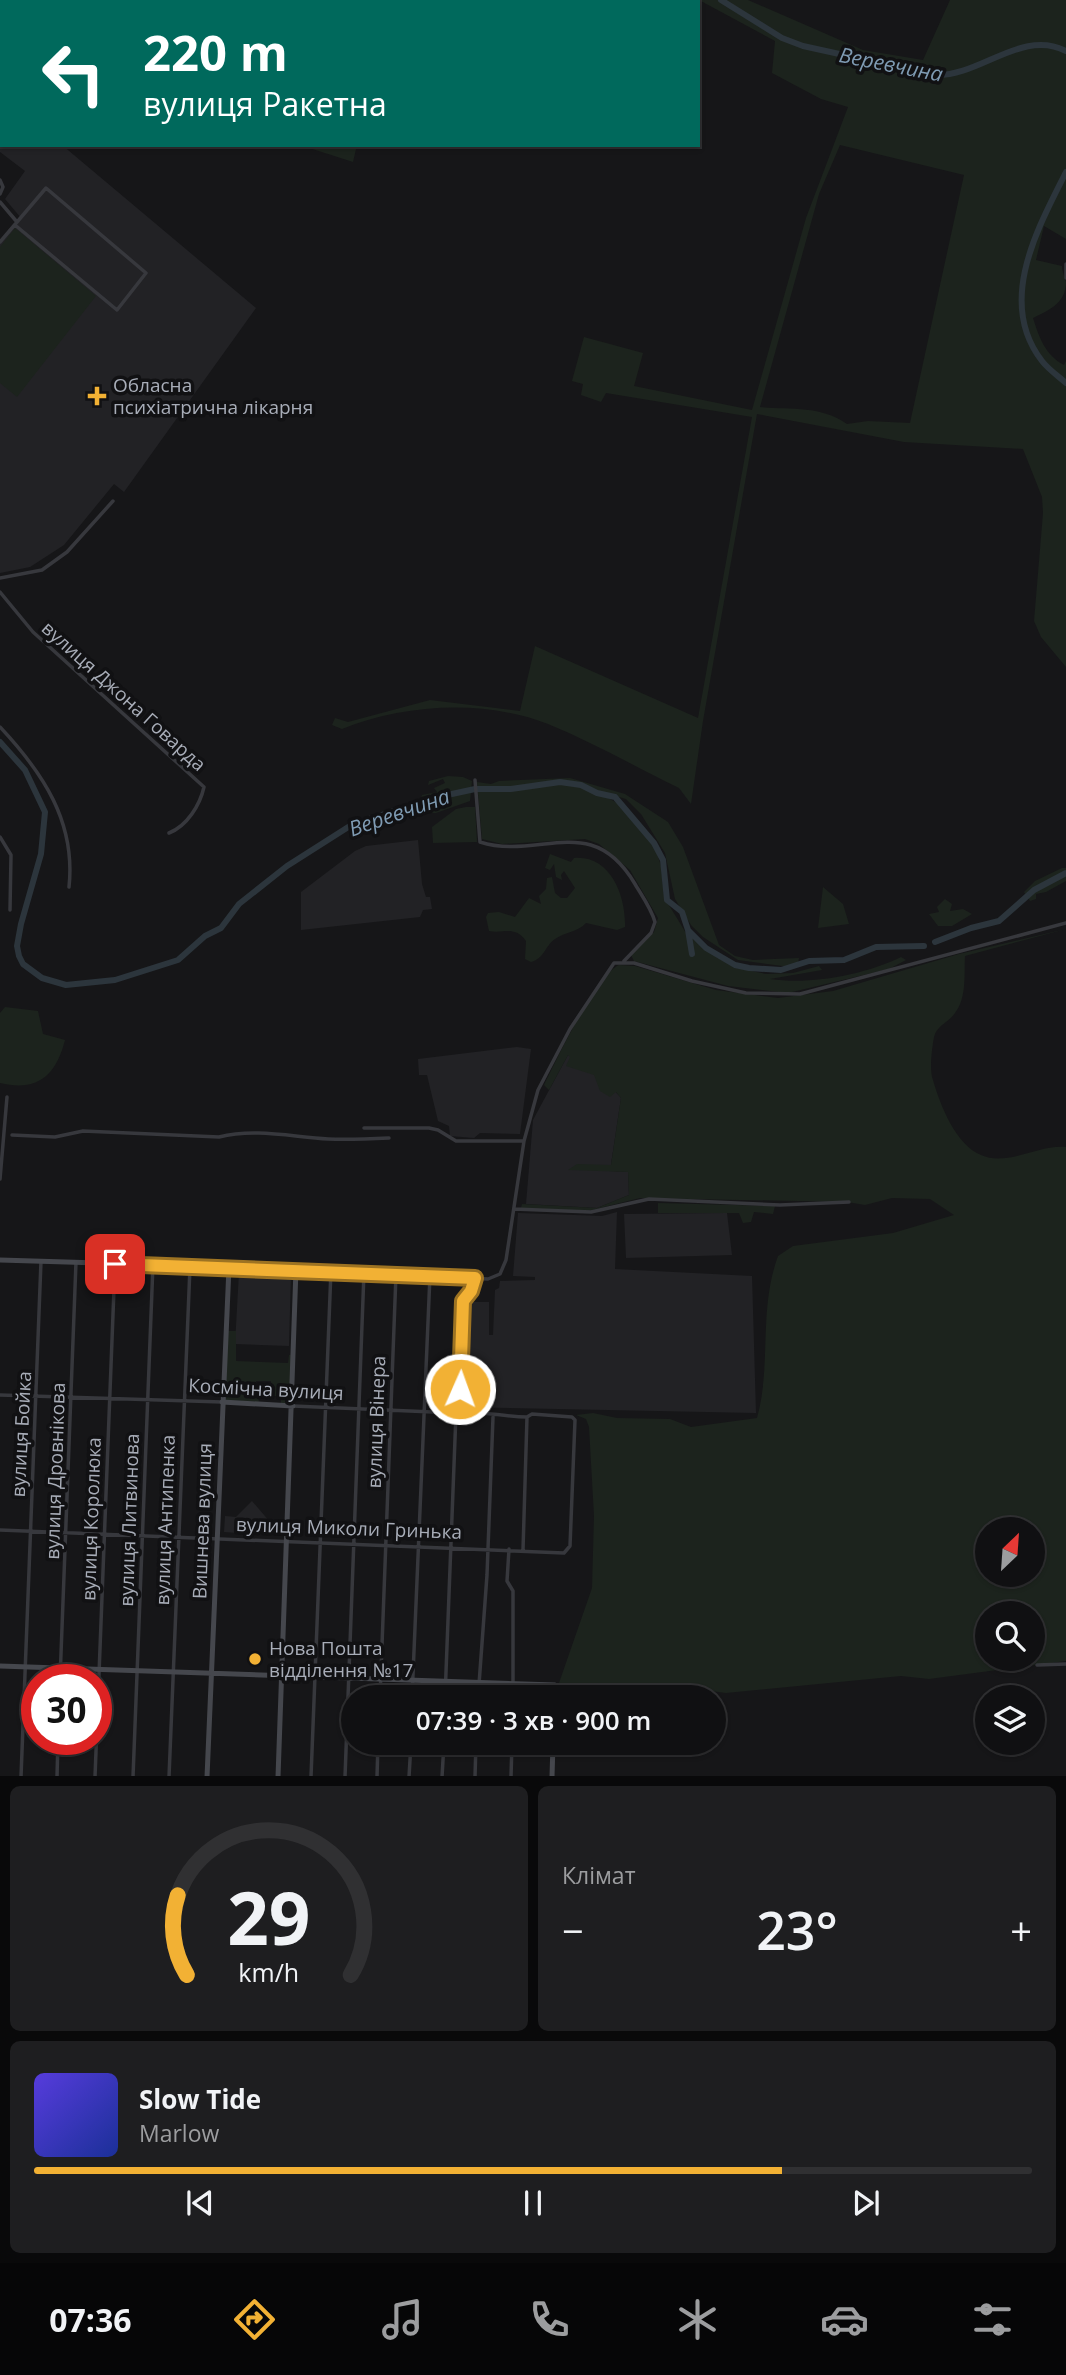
<!DOCTYPE html>
<html lang="uk">
<head>
<meta charset="utf-8">
<style>
  body { margin:0; font-family:"Open Sans",sans-serif; background:#1e1e20; color:#f1f3f6; height:100vh; display:flex; flex-direction:column; font-size:26px; white-space:nowrap }
  * { box-sizing:border-box; margin:0 }
  p { font-size:23px; color:#9c9d9f }
  .icon { flex:none; width:38px; height:38px; fill:none; stroke:currentColor; stroke-width:2; stroke-linecap:round; stroke-linejoin:round }
  .map { position:relative; height:1776px; overflow:hidden }
  .panel { display:flex; flex-direction:column; gap:10px; padding:10px; background:#09090a; flex:1 }
  .panel>* { flex:none }
  .hud { position:absolute; left:0px; top:0px; width:700px; height:147px; box-shadow:0 2px 5px #0004,0 0 0 2px #303032; background:#00695c; color:#fff; overflow:hidden }
  .needle { width:46px; rotate:25deg }
  .fabs { position:absolute; left:975px; top:1517px; display:grid; gap:14px }
  .fabs a { display:grid; place-items:center; width:70px; height:70px; border-radius:50%; background:#101012; box-shadow:0 2px 5px #0004,0 0 0 2px #303032; font-size:35px }
  .speed { position:absolute; left:21px; top:1664px; display:flex; gap:14px; font-size:35px; font-weight:700; text-align:center }
  .speed>* { display:grid; place-content:center; width:91px; height:91px; border-radius:50%; background:#101012; box-shadow:0 2px 5px #0004,0 0 0 2px #303032; line-height:1 }
  .speed .limit { border:10px solid #d22; background:#fff; color:#111 }
  .pin { position:absolute; display:grid; place-items:center; width:60px; height:60px; color:#fff; margin:-30px; border-radius:14px; box-shadow:0 4px 10px #0006 }
  .me { position:absolute; width:77px; margin:-38px; rotate:2deg; stroke-linejoin:round; filter:drop-shadow(0 0 5px #0008) }
  .turn { display:flex; align-items:center; gap:24px; height:147px; padding:0 28px; font-size:32px }
  .turn .icon { width:91px; height:91px; stroke-width:2.5 }
  .turn b { display:block; font-size:49px; line-height:60px }
  .big { font-size:52px; font-weight:600; line-height:1.1 }
  .panel .tile { flex:1; display:flex; flex-direction:column; justify-content:center; gap:10px; min-width:0; padding:0 24px; border-radius:10px; background:#1e1e20 }
  .panel .dial { align-items:center; gap:0 }
  .dial svg { height:182px; overflow:visible; fill:none; stroke:#303032; stroke-width:7; stroke-linecap:round; text-anchor:middle }
  .dial text { fill:#f1f3f6; stroke:none }
  .song { display:flex; align-items:center; gap:21px }
  .cover { width:84px; height:84px; border-radius:10px; background:linear-gradient(135deg,hsl(250 70% 55%),hsl(230 70% 35%)) }
  .played { height:7px; border-radius:4px; background:linear-gradient(90deg,#f2b134 75%,#303032 75%) }
  .keys { display:flex; justify-content:space-around; direction:ltr }
  .heat { display:flex; justify-content:space-between; align-items:center; font-size:38px; direction:ltr }
  .panel .tiles { flex:1; display:grid; gap:10px; grid-template-columns:1fr 1fr }
  .tile:last-child { grid-column:span 2 }
  .trip { position:absolute; left:341px; top:1685px; width:385px; height:70px; border-radius:35px; background:#101012; box-shadow:0 2px 5px #0004,0 0 0 2px #303032; font-weight:600; line-height:70px; text-align:center }
  .tab-bar { display:flex; height:112px; justify-content:space-around; align-items:center; background:#060607; color:#9c9d9f }
  .tab-bar .icon { width:49px; height:49px }
  .tab-bar .on { color:#f2b134 }
  .tab-bar b { font-size:32px; color:#f1f3f6 }
  .map>svg:first-child { display:block }
</style>
</head>
<body>
<div class="map">
<svg width="1066" height="1777" viewBox="0 0 1066 1777">
  <rect width="100%" height="100%" fill="#161618"/>
  <path fill="#222225" d="M0 100 2 145H62L256 308 124 492 114 484 64 545 30 567 0 573V243L21 218 5 199 25 171 0 152Z
    M418 840 422 884 426 897H430L432 909 423 910 420 917 301 930V892L355 851 366 846Z
    M517 1047 531 1049 520 1134 480 1133 474 1138 450 1136 449 1126 438 1121 427 1075H419L418 1059Z
    M568 1055 601 1075 621 1098 610 1171 628 1172 629 1195 597 1208 526 1204 533 1120Z
    M617 1212 615 1269 752 1276 756 1413 462 1407 464 1302H489V1335H493L495 1290 499 1288 500 1281 535 1280V1277L513 1276 518 1213 602 1216Z
    M727 1213 732 1255 626 1258 624 1214Z
    M239 1272 291 1273 289 1346 235 1344Z
    M252 1501 270 1522 269 1535 224 1532 225 1516 236 1517Z"/>
  <path fill="#1c231d" fill-rule="evenodd" d="M699 0H748L863 50 923 60 950 0H1066V239L1044 226 1036 260 1062 266C1062 273 1065 276 1066 282 1066 304 1047 311 1033 318 1039 337 1045 355 1064 365L1066 361V667L1041 637 1034 621 1043 513 1042 497 1023 449 904 442 757 414 703 721 691 804 679 788C636 767 592 742 548 724 483 699 405 704 342 729L332 725 335 718 348 722 430 700 520 711 535 646 698 718 752 417 606 393 601 402 581 395 583 384 572 381 584 337 643 353 634 386 752 410 806 218 848 107 821 99 772 73 775 41ZM840 145 964 175 910 423 868 421 847 424C820 405 791 410 760 407L819 194Z
    M300 145H357L353 162Z
    M15 228 96 296 17 397 0 383V247Z
    M448 776 463 777 472 781 470 801 436 813H421L418 809 422 795 437 792 434 788 445 783 443 779 428 785 429 781Z
    M570 778 625 794 668 822 683 847 719 945 735 956 753 960 799 958 797 968 738 960 703 937 691 925 675 899 665 853 641 814 626 799 591 789 625 807 655 847 661 866 664 897 686 933 704 948 737 968 766 974 793 973 819 966 822 970 770 979C811 985 864 975 901 957L906 960 889 969 788 993 728 986 634 961 631 955 654 932 658 918 630 870 599 844 585 839 502 844 482 839 477 782 491 784 499 781Z
    M466 807H475L477 842 433 843 432 827 456 809Z
    M550 854 571 862 574 858C610 855 626 895 625 927L617 930 586 923C578 932 565 932 555 939 544 947 545 958 531 962L525 959 526 941C514 925 504 934 489 931L486 917 488 913 499 912 515 917 529 898 541 904 539 896 546 889 547 878 552 877 555 893 561 898H567L575 888 564 871 561 875 562 880 556 877 554 864 550 870 545 868Z
    M1062 868H1066V881L1046 892 1036 894V899L1030 901 1024 892 1035 881Z
    M823 887 843 904 849 924 818 928Z
    M945 899 952 904 950 911 963 909 972 914 952 926H938L929 914 939 912 937 907Z
    M1066 929 965 956C964 974 967 998 955 1013 948 1023 937 1025 934 1037 932 1048 929 1070 933 1080 940 1105 956 1145 981 1155 1007 1167 1039 1144 1066 1147V1661L929 1679 901 1676 726 1693 695 1689 612 1694 608 1697H562L558 1692 559 1683 592 1588 594 1516 589 1427 586 1419 576 1415 593 1413 617 1418 670 1419 691 1427 757 1418C772 1364 758 1311 778 1256L793 1246 893 1233 954 1215 930 1199 892 1198 865 1205 847 1202 640 1198 588 1211 521 1208 522 1204 597 1208 629 1195 628 1172 568 1170 577 1164 611 1165 621 1098 616 1092 610 1097 600 1091 594 1075 566 1066 570 1057 568 1055 549 1090 544 1085C556 1061 596 975 619 965L635 966 716 990 778 998 833 991 959 954ZM987 1530H1032V1575H987ZM987 1614H1032V1659H987Z
    M5 1007 38 1011 43 1034 65 1040C56 1076 37 1092 0 1083V1013Z
    M658 1203 775 1206 773 1214 754 1212 751 1222 743 1223 739 1213H658Z
    M228 1331H236V1361L288 1363 289 1355H292L290 1403H281V1396H271V1381H256L259 1402 224 1400Z"/>
  <g fill="none" stroke-linecap="round" stroke-linejoin="round">
    <path stroke="#2c353c" stroke-width="6" d="M721 0 782 38 803 46 935 75C980 77 1022 28 1066 51
      M1066 172C1038 228 996 302 1042 361 1048 369 1058 376 1066 383
      M0 742 25 770 45 812 41 854 21 924 17 946 19 956 23 964 42 978 66 985 115 980 178 960 205 936 221 928 239 904 287 866 353 824 438 797 475 789H511L560 782 581 785 597 793 615 797 654 843 663 860 667 900 682 912 688 930 706 948 735 965 749 968 781 970 809 961 844 960 876 947 924 946
      M688 930 692 954
      M935 942 971 928 999 921 1034 890 1066 873"/>
    <path stroke="#37383d" stroke-width="3.5" d="M0 180 3 187 0 194
      M0 202 17 222
      M0 242 46 188 146 273 117 310 15 225
      M1066 264V278
      M0 578 42 570 67 552 113 501
      M0 592 33 632 204 787C200 805 187 826 169 833
      M0 727C43 773 76 822 69 887
      M475 780 480 842C540 861 591 810 635 884 642 896 651 908 655 922L651 933 624 961
      M0 837 11 855 10 910
      M364 1128H429L438 1130 456 1141H524
      M12 1135 55 1137 83 1131 219 1137C255 1128 292 1137 328 1139 348 1140 369 1139 389 1138
      M0 1179 7 1097
      M514 1209 591 1212 649 1199 780 1205 849 1202
      M296 1269 488 1279 500 1274 506 1260 524 1141 538 1090 570 1029 614 963H634L692 981 746 993 800 994 1066 923
      M0 1395 222 1402
      M293 1406 456 1413C481 1410 502 1417 527 1417
      M459 1412 462 1306 475 1278
      M0 1530 564 1553 570 1546 575 1420 572 1417 532 1414 527 1417 523 1550
      M509 1549 507 1581 513 1591V1698
      M1037 1665 1066 1664
      M60 1680 76 1262
      M380 1698 396 1274
      M412 1698 430 1275
      M445 1698 456 1413
      M478 1698 487 1575 493 1417
      M21 1777 41 1261
      M57 1777 58 1740
      M95 1777 115 1263
      M133 1777 153 1264
      M169 1777 190 1267
      M311 1777 331 1270
      M345 1777 364 1272
      M377 1777 378 1743
      M409 1777 411 1743
      M442 1777 444 1743
      M475 1777 476 1743
      M511 1777 512 1743"/>
    <path stroke="#45474d" stroke-width="5" d="M0 1260 296 1269 278 1777
      M222 1402 293 1406
      M0 1666 555 1685V1698
      M207 1777 229 1267
      M552 1777 553 1743"/>
  </g>
  <g fill="none" stroke-linecap="round" stroke-linejoin="round">
    <g stroke="#9d7322" stroke-width="18">
      <path id="route" d="M115 1264 475 1278 471 1291 463 1301 460 1389"/>
    </g>
    <use href="#route" stroke="#f2b134" stroke-width="12"/>
  </g>
  <g fill="#f2b134" stroke="#111113" stroke-width="2.5">
    <path d="M93.5 385.5h7v7h7v7h-7v7h-7v-7h-7v-7h7z"/>
    <circle cx="255" cy="1659" r="7"/>
  </g>
  <g text-anchor="middle" dominant-baseline="central" stroke-width="7" stroke-linejoin="round" paint-order="stroke">
    <g font-size="19" fill="#a8adb8" stroke="#111113" text-anchor="start">
      <text x="113" y="385">Обласна<tspan x="113" dy="22">психіатрична лікарня</tspan></text>
      <text x="269" y="1648">Нова Пошта<tspan x="269" dy="22">відділення №17</tspan></text>
    </g>
    <g font-size="19" fill="#a8adb8" stroke="#111113">
      <text transform="translate(124 696) rotate(42)">вулиця Джона Говарда</text>
      <text transform="translate(266 1389) rotate(3)">Космічна вулиця</text>
      <text transform="translate(376 1422) rotate(-88)">вулиця Вінера</text>
      <text transform="translate(21 1434) rotate(-87)">вулиця Бойка</text>
      <text transform="translate(55 1471) rotate(-88)">вулиця Дровнікова</text>
      <text transform="translate(91 1519) rotate(-88)">вулиця Королюка</text>
      <text transform="translate(129 1520) rotate(-88)">вулиця Литвинова</text>
      <text transform="translate(165 1520) rotate(-88)">вулиця Антипенка</text>
      <text transform="translate(202 1521) rotate(-88)">Вишнева вулиця</text>
      <text transform="translate(349 1528) rotate(2)">вулиця Миколи Гринька</text>
    </g>
    <g font-size="21" font-style="italic" fill="#7f9bb3" stroke="#111113">
      <text transform="translate(891 64) rotate(11)">Веревчина</text>
      <text transform="translate(399 812) rotate(-19)">Веревчина</text>
    </g>
  </g>
</svg>
<div class="fabs">
<a><svg class="needle" viewBox="-14 -14 28 28"><path d="M0-13l5 13h-10z" fill="#e53935"/><path d="M0 13l5-13h-10z" fill="#9c9d9f"/></svg></a>
<a><svg class="icon" aria-label="search" viewBox="0 0 24 24"><circle cx="10" cy="10" r="6"/><path d="M15 15l6 6"/></svg></a>
<a><svg class="icon" aria-label="layers" viewBox="0 0 24 24"><path d="M12 4l9 5-9 5-9-5zM3 14l9 5 9-5"/></svg></a>
</div>
<div class="speed"><div class="limit">30</div></div>
<div class="pin" style="left:115px;top:1264px;background:#d93025"><svg class="icon" aria-label="arrive" viewBox="0 0 24 24"><path d="M6 21V4h12l-3 4 3 4H6"/></svg></div>
<svg class="me" style="left:460px;top:1389px" viewBox="-20 -20 40 40"><circle r="17" fill="#f2b134" stroke="#fff" stroke-width="3"/><path d="M0-11L8 9 0 5-8 9z" fill="#fff"/></svg>
<div class="trip">07:39 · 3 хв · 900 m</div>
<div class="hud">
<div class="turn"><svg class="icon" aria-label="left" viewBox="0 0 24 24"><path d="M17 20v-9H6M10 6l-5 5 5 5"/></svg><div><b>220 m</b>вулиця Ракетна</div></div>
</div>
</div>
<section class="panel">
<div class="tiles">
<div class="tile dial"><svg viewBox="0 0 100 80">
<path d="M14 69A42 42 0 1 1 86 69"/>
<path d="M14 69A42 42 0 0 1 10 34" stroke="#f2b134"/>
<text x="50" y="56" font-size="32" font-weight="700">29</text>
<text x="50" y="72" font-size="11">km/h</text>
</svg></div>
<div class="tile"><p>Клімат</p>
<div class="heat"><a>−</a><b class="big">23°</b><a>+</a></div>
</div>
<div class="tile">
<div class="song"><i class="cover"></i><div><b>Slow Tide</b><p>Marlow</p></div></div>
<div class="played"></div>
<div class="keys"><svg class="icon" aria-label="previous" viewBox="0 0 24 24"><path d="M18 5L8 12l10 7zM5 5v14"/></svg><svg class="icon" aria-label="pause" viewBox="0 0 24 24"><path d="M8 5v14M16 5v14"/></svg><svg class="icon" aria-label="next" viewBox="0 0 24 24"><path d="M6 5l10 7-10 7zM19 5v14"/></svg></div>
</div>
</div>
</section>
<nav class="tab-bar">
<b>07:36</b>
<svg class="icon on" aria-label="directions" viewBox="0 0 24 24"><path d="M12 3l9 9-9 9-9-9zM9 14v-3h6M13 9l2 2-2 2"/></svg>
<svg class="icon" aria-label="music" viewBox="0 0 24 24"><path d="M9 18V5l10-2v13"/><circle cx="6" cy="18" r="3"/><circle cx="16" cy="16" r="3"/></svg>
<svg class="icon" aria-label="phone" viewBox="0 0 24 24"><path d="M5 4h4l2 5-3 2q2 4 5 5l2-3 5 2v4C11 20 4 13 5 4z"/></svg>
<svg class="icon" aria-label="climate" viewBox="0 0 24 24"><path d="M12 3v18M4 7l16 10M4 17L20 7"/></svg>
<svg class="icon" aria-label="car" viewBox="0 0 24 24"><path d="M5 17H2v-5l4-1 3-4h7l3 4 3 1v5h-3M9 17h6M6 11h13"/><circle cx="7" cy="17" r="2"/><circle cx="17" cy="17" r="2"/></svg>
<svg class="icon" aria-label="filters" viewBox="0 0 24 24"><path d="M4 7h16M4 17h16"/><circle cx="9" cy="7" r="2"/><circle cx="15" cy="17" r="2"/></svg>
</nav>
</body>
</html>
